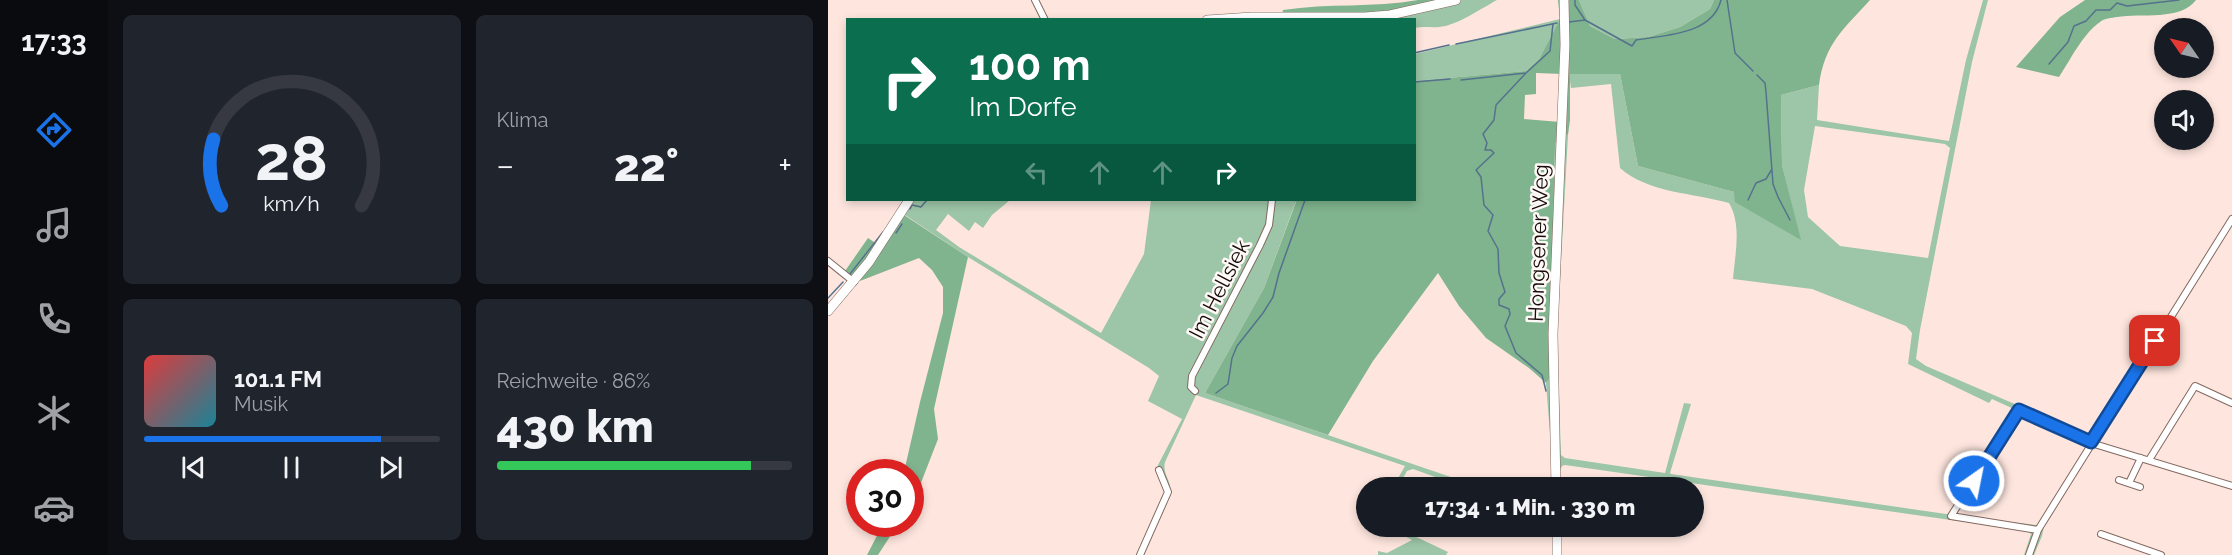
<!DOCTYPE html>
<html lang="de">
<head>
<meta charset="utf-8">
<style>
  body { margin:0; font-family:Raleway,sans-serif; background:#20242c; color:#f1f3f6; height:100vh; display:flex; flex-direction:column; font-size:22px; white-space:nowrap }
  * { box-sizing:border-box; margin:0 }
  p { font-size:20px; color:#9ea1a6 }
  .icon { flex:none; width:33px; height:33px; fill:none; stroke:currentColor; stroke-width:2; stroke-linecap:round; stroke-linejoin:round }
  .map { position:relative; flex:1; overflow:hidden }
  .side { display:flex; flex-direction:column; gap:15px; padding:15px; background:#0d0f14; width:720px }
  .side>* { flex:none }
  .top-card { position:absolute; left:18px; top:18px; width:570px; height:183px; border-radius:0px; box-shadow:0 3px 9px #0003; background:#0b6e4f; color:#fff; overflow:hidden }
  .needle { width:39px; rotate:304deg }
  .fabs { position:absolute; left:1326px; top:18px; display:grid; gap:12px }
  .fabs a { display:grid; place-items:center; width:60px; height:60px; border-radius:50%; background:#171b24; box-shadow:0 3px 9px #0003; font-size:30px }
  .speed { position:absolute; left:18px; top:459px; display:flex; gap:12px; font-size:30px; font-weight:700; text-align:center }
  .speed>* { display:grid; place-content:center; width:78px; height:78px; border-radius:50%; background:#171b24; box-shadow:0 3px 9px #0003; line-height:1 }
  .speed .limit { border:9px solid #d22; background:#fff; color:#111 }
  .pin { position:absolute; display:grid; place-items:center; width:51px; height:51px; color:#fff; margin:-26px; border-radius:12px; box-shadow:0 3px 9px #0006 }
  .me { position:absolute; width:66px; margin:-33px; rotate:33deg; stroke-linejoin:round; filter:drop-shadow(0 0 4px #0008) }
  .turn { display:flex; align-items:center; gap:21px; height:126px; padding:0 24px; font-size:27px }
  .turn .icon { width:78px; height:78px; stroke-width:2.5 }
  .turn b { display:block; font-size:42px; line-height:51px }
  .lanes { display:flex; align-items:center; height:57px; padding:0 24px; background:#0003; justify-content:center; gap:30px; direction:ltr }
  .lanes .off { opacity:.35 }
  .big { font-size:45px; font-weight:800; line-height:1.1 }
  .side .widget { flex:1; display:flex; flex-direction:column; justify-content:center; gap:9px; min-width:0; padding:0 21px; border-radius:9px; background:#20242c }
  .side .dial { align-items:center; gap:0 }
  .dial svg { height:156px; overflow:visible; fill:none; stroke:#363941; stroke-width:7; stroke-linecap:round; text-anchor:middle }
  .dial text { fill:#f1f3f6; stroke:none }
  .song { display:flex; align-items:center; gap:18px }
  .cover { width:72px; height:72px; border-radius:9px; background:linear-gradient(135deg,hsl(0 70% 55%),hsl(190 70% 35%)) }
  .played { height:6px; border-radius:3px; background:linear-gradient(90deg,#1a73e8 80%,#363941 80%) }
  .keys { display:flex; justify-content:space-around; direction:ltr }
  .heat { display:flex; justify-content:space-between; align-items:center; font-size:33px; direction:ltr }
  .charge { height:9px; border-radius:4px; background:linear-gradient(90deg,#34c759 86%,#363941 0) }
  .side .tiles { flex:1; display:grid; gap:15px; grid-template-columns:repeat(2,1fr) }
  .trip { position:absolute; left:528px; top:477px; width:348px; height:60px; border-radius:30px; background:#171b24; box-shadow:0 3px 9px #0003; font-weight:800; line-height:60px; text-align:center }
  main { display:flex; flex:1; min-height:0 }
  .tabs { display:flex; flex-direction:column; width:108px; justify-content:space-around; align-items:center; background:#090b0e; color:#9ea1a6 }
  .tabs .icon { width:42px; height:42px }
  .tabs .on { color:#1a73e8 }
  .tabs b { font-size:27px; color:#f1f3f6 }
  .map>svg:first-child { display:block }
</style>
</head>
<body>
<main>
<nav class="tabs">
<b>17:33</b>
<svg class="icon on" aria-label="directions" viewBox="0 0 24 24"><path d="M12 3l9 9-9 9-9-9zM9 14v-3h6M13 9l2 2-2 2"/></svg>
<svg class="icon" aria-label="music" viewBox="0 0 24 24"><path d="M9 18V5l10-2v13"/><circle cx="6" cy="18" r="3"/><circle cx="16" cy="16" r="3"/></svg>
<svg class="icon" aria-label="phone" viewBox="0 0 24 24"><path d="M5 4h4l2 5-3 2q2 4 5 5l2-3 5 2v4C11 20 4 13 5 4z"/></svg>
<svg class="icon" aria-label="climate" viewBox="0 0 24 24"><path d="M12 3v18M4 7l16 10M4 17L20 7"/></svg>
<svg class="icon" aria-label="car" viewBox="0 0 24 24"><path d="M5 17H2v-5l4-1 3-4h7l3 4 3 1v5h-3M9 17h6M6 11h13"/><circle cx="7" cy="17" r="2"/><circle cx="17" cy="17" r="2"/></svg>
</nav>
<section class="side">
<div class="tiles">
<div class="widget dial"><svg viewBox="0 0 100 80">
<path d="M14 69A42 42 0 1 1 86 69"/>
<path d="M14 69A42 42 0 0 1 10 35" stroke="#1a73e8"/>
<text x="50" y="56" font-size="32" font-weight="700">28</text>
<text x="50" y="72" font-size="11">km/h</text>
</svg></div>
<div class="widget"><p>Klima</p>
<div class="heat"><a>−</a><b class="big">22°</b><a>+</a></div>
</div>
<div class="widget">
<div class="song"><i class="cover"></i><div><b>101.1 FM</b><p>Musik</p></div></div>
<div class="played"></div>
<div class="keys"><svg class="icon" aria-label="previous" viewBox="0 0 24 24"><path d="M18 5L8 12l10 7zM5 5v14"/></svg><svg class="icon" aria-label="pause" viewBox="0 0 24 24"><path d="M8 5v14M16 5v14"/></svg><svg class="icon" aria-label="next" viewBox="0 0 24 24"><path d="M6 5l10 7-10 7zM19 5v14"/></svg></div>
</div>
<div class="widget"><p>Reichweite · 86%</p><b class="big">430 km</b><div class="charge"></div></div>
</div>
</section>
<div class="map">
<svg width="1404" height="555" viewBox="0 0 1404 555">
  <rect width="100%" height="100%" fill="#fee6de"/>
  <path fill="#9dc5a7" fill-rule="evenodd" d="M618 0H669C654 8 628 26 611 27 603 28 595 26 587 28L586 20H485Z
    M751 0H886L882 9 852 27 820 37 787 39 762 26Z
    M1155 0H1160L1144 62 1092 330 1088 359 1098 366 1224 420 1221 425 1164 399 1161 403 1080 364 1084 333 1078 326 984 289 905 279C907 254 914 225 901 203 866 193 820 193 792 168L783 84 743 88 741 74H792L810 166 906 192 972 239 954 165 953 95 991 85 989 120 1121 141 1138 60ZM987 126 1117 144 1122 148 1100 258 1012 246 980 217 976 190Z
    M732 19 711 59 698 71 587 81V54Z
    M731 133 740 135 729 336 733 455 737 458 837 473 856 403 863 404 842 473 843 474 1118 514 1216 526 1214 536 1206 555H1196L1203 534 1200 531 737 465 734 466 732 471 723 447 718 383 722 378 727 145Z
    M78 200H182L164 215 155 228 147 222 141 231 120 214 108 230 131 247 273 333 316 254 323 200H463L468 201 436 288 377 393 652 487H635L585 469 579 471 570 487H565L577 466 368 395 337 462C334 475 345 482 342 494L314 555 338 492 329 472 330 465 354 419 320 401 331 376 321 368 140 257 71 211Z
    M565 526 620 552 618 555H550V551L559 553 584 540 559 527Z"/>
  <path fill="#80b48e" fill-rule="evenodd" d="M590 0H618L561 13 453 18 455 10C500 3 545 8 590 0Z
    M730 0H751L762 26 787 39 820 37 852 27 882 9 886 0H1042C1015 30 997 43 991 85L953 95 954 165 973 240 907 202 906 192 810 166 792 74H742V120L740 135 731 133 727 145 722 378 718 383 701 368 658 338 631 306 610 273 545 361 500 435 377 393 436 288 468 202 463 200H586L587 81 698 71 711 59 732 19ZM708 73 734 74 732 122 696 119 697 95 708 94Z
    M1257 0H1368C1353 21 1313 13 1289 17 1284 18 1276 18 1272 22 1254 35 1243 59 1231 77L1188 67 1232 17Z
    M76 215 140 257 106 409 110 439 89 493 83 503 82 472H76L92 402 115 313V287L104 270 91 258 32 281Z
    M40 238 49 244 24 277 17 271Z
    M55 524H70L50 555H39Z"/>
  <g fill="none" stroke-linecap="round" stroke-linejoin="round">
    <path stroke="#54728d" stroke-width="1.5" d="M747 0V5L757 20
      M899 0 907 53 925 71
      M741 22 757 20 804 46 808 40C837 35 884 35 893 0
      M628 44 729 23
      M586 53 621 45
      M1221 64 1240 42 1246 26 1258 21 1268 10H1282L1289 3 1299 6 1351 0
      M698 73 668 105 666 120 655 134 659 143 657 150H663L666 153 648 170 653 177 656 205 665 215 660 231 670 249 671 273 677 292 671 299V305L681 309 682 314 677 326 688 353 714 375 718 391
      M929 75 937 83 938 92 945 184 950 197 962 220
      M633 80 698 73 722 51 725 24
      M586 82 622 79
      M920 200 928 183 938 179 944 169
      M82 209 84 205 93 207 99 200
      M68 233 74 224
      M22 274 55 232
      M0 298 15 282
      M388 393 400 384 404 358 409 346 435 313 445 297 451 273 477 200"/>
    <g stroke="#836960" stroke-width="8">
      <path id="street" d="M207 0 217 20
        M0 261 26 282
        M367 391 363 387 364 376 432 245 441 225 444 200
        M1321 460 1367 386 1404 403
        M1291 480 1312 487
        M1301 483 1313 458
        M1210 530 1123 516 1191 410 1263 443 1404 486
        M1273 534 1333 555
        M312 555 340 492 331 470
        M1201 555 1210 530 1404 219"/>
    </g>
    <g stroke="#836960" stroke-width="10">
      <path id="secondary" d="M379 20 424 17H537L562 15 628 0
        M0 311 41 262 81 200
        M728 488 725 334 737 45 736 0
        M729 526V555"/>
    </g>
    <use href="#street" stroke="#fff" stroke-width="6"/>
    <use href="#secondary" stroke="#fff" stroke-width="9"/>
  </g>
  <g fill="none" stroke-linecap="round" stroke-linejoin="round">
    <g stroke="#114b97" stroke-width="15">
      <path id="route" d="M1146 481 1191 410 1263 442 1327 341"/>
    </g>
    <use href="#route" stroke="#1a73e8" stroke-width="10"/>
  </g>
  <g text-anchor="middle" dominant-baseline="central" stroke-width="5" stroke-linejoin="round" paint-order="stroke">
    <g font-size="21" fill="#150b08" stroke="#fef8f6">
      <text transform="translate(710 243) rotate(-88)">Hongsener Weg</text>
      <text transform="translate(391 289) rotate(-63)">Im Hellsiek</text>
    </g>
  </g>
</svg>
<div class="fabs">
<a><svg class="needle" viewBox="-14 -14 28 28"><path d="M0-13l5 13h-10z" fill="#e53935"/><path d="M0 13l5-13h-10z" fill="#9ea1a6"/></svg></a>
<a><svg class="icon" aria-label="sound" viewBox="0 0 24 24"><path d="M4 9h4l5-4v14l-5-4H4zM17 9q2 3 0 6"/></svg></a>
</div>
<div class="speed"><div class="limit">30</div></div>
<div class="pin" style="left:1327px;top:341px;background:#d93025"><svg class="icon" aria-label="arrive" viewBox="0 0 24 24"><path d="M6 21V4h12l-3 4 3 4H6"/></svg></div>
<svg class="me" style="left:1146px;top:481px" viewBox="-20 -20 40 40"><circle r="17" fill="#1a73e8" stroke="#fff" stroke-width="3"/><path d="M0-11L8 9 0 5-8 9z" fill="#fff"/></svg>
<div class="trip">17:34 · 1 Min. · 330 m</div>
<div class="top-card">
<div class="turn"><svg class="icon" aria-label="right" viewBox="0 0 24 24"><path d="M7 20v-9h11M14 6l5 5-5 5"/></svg><div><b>100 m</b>Im Dorfe</div></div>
<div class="lanes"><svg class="icon off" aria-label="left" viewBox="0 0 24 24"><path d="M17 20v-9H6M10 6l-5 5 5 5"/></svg><svg class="icon off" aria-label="ahead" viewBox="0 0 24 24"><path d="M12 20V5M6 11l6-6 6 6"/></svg><svg class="icon off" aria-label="ahead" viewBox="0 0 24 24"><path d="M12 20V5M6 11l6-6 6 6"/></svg><svg class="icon" aria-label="right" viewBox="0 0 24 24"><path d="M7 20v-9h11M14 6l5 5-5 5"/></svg></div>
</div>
</div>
</main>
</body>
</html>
